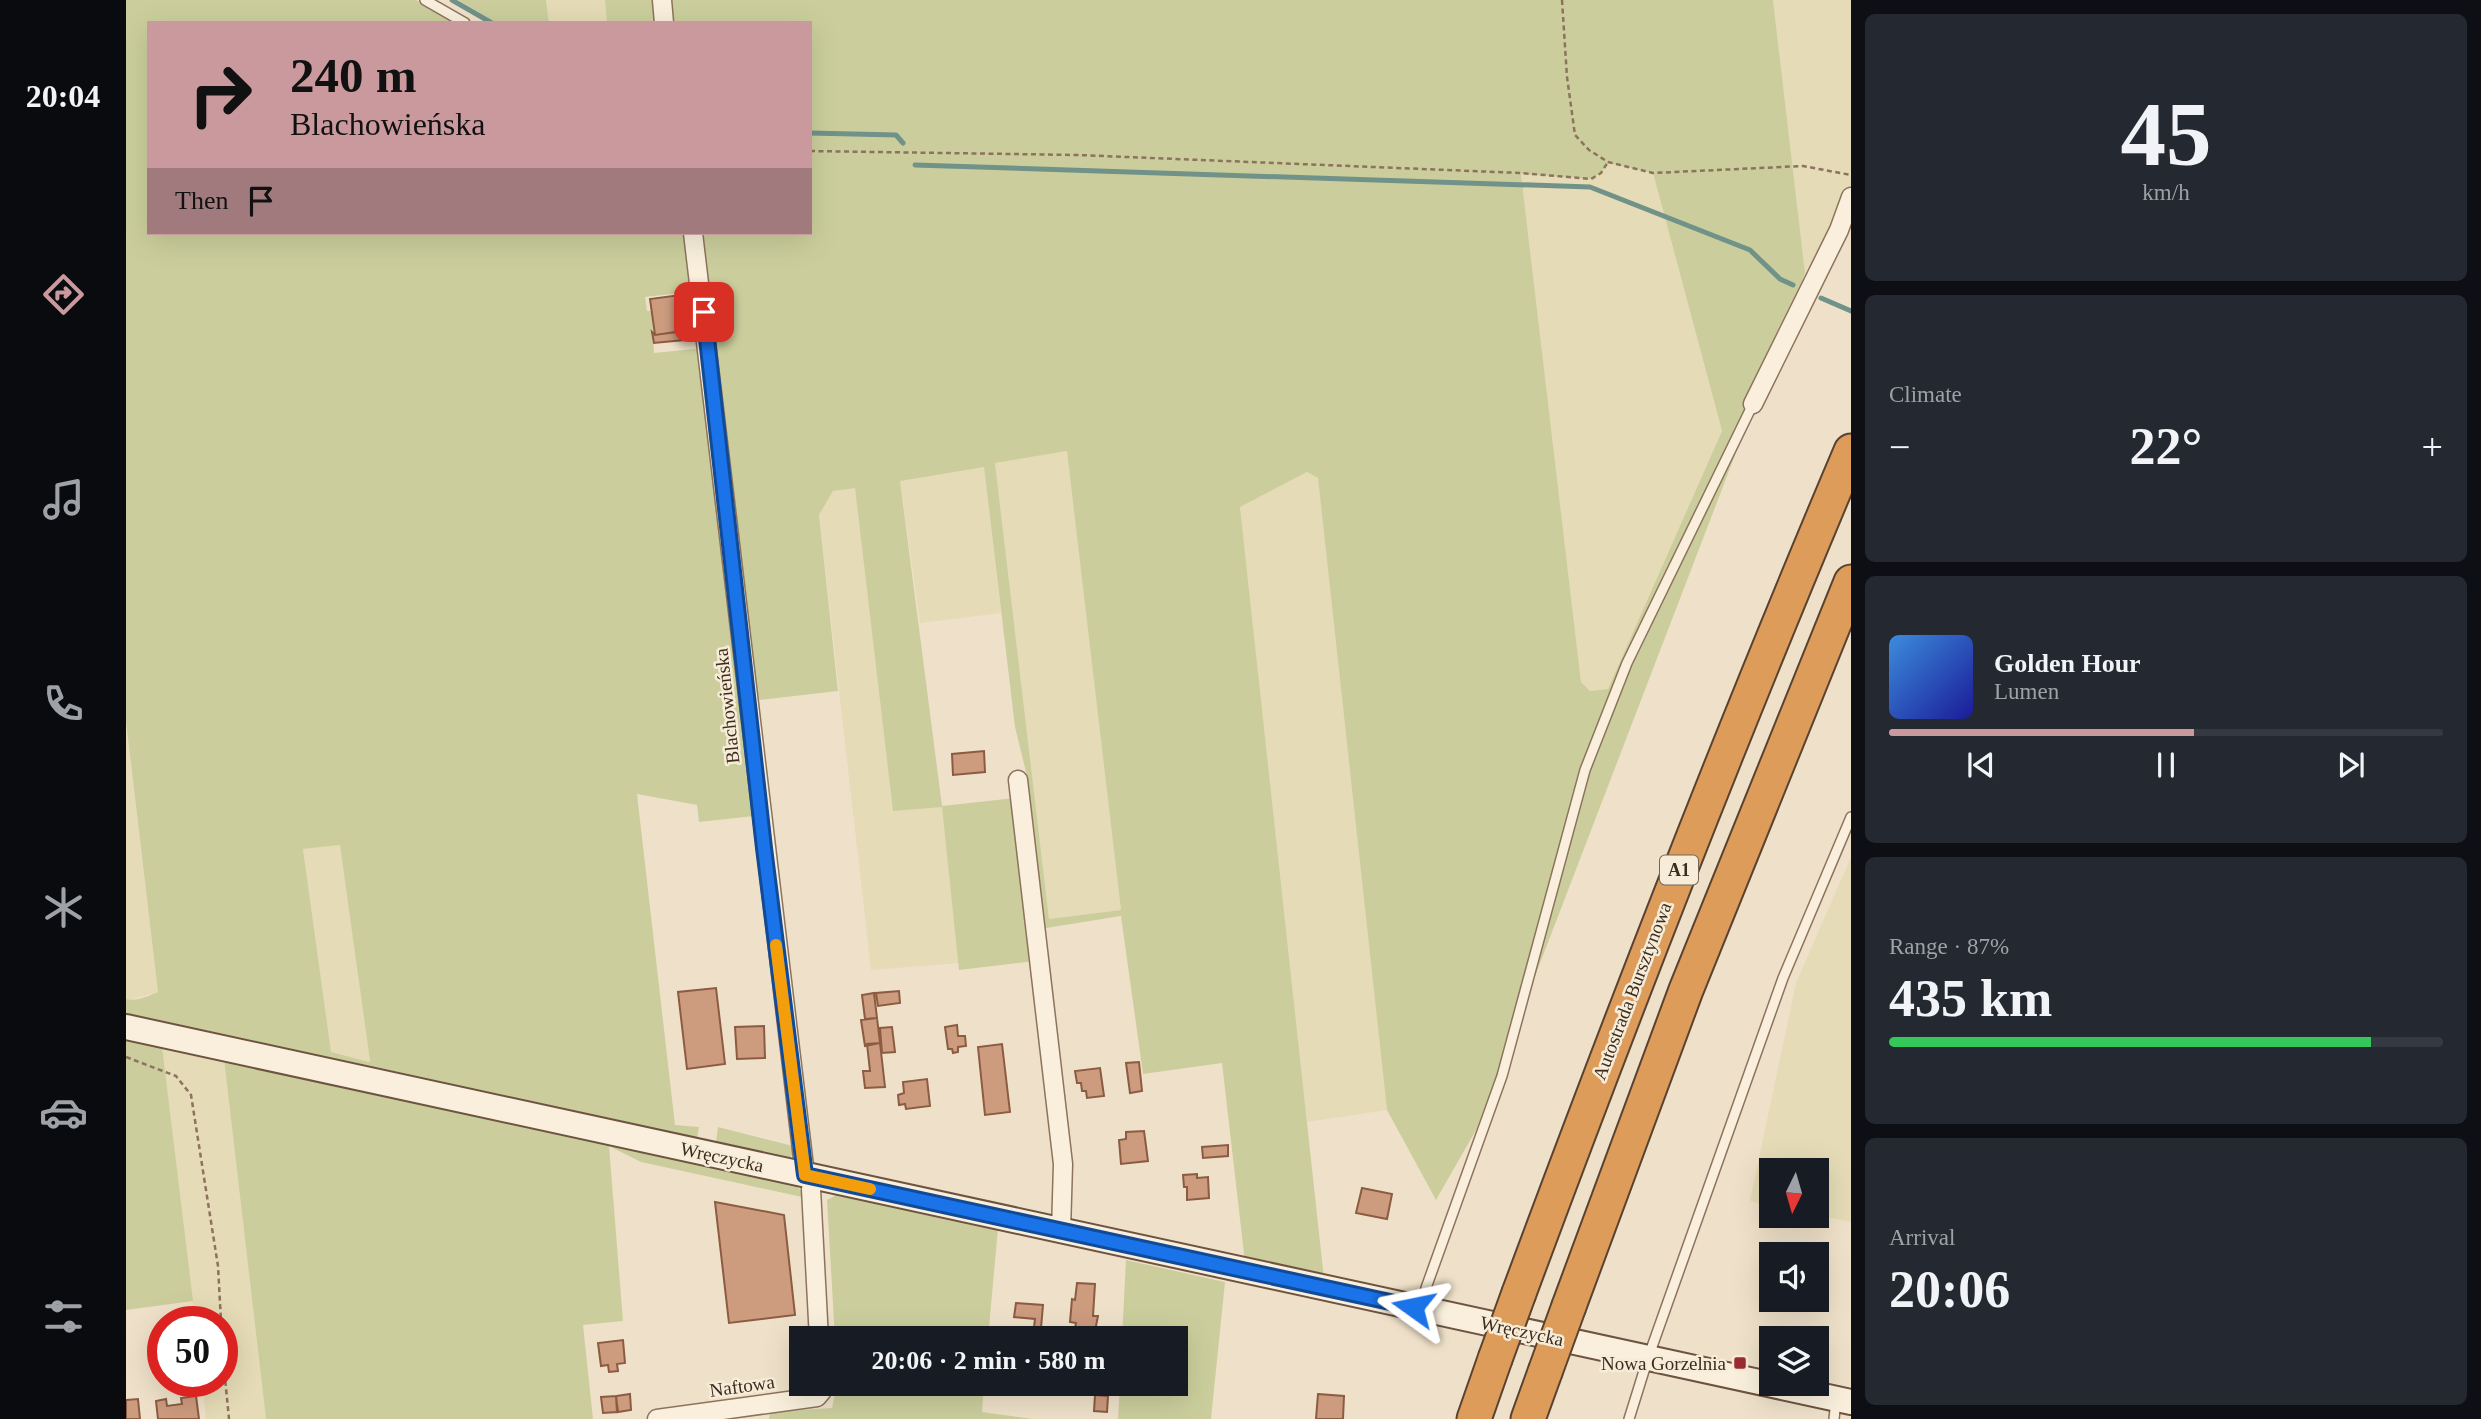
<!DOCTYPE html>
<html lang="en">
<head>
<meta charset="utf-8">
<style>
  body { margin:0; font-family:Georgia,serif; background:#242831; color:#f1f3f6; height:100vh; display:flex; flex-direction:column; font-size:26px; white-space:nowrap }
  * { box-sizing:border-box; margin:0 }
  p { font-size:23px; color:#9ea1a6 }
  .icon { flex:none; width:38px; height:38px; fill:none; stroke:currentColor; stroke-width:2; stroke-linecap:round; stroke-linejoin:round }
  .map { position:relative; flex:1; overflow:hidden }
  .panel { display:flex; flex-direction:column; gap:14px; padding:14px; background:#0d0f14; width:630px }
  .panel>* { flex:none }
  .hud { position:absolute; left:21px; top:21px; width:665px; height:214px; border-radius:0px; box-shadow:0 7px 28px #0002; background:#ca999e; color:#111; overflow:hidden }
  .needle { width:46px; rotate:185deg }
  .fabs { position:absolute; left:1633px; top:1158px; display:grid; gap:14px }
  .fabs a { display:grid; place-items:center; width:70px; height:70px; border-radius:0px; background:#171b24; box-shadow:0 7px 28px #0002; font-size:35px }
  .speed { position:absolute; left:21px; top:1306px; display:flex; gap:14px; font-size:35px; font-weight:700; text-align:center }
  .speed>* { display:grid; place-content:center; width:91px; height:91px; border-radius:50%; background:#171b24; box-shadow:0 7px 28px #0002; line-height:1 }
  .speed .limit { border:10px solid #d22; background:#fff; color:#111 }
  .pin { position:absolute; display:grid; place-items:center; width:60px; height:60px; color:#fff; margin:-30px; border-radius:14px; box-shadow:0 4px 10px #0006 }
  .me { position:absolute; width:77px; margin:-38px; rotate:282deg; stroke-linejoin:round; filter:drop-shadow(0 0 5px #0008) }
  .turn { display:flex; align-items:center; gap:24px; height:147px; padding:0 28px; font-size:32px }
  .turn .icon { width:91px; height:91px; stroke-width:2.5 }
  .turn b { display:block; font-size:49px; line-height:60px }
  .then { display:flex; align-items:center; height:66px; padding:0 28px; background:#0003; gap:14px; font-size:26px }
  .big { font-size:52px; font-weight:700; line-height:1.1 }
  .panel .card { flex:1; display:flex; flex-direction:column; justify-content:center; gap:10px; min-width:0; padding:0 24px; border-radius:10px; background:#242831 }
  .panel .dial { align-items:center; gap:0 }
  .dial b { font-size:91px; line-height:1 }
  .song { display:flex; align-items:center; gap:21px }
  .cover { width:84px; height:84px; border-radius:10px; background:linear-gradient(135deg,hsl(210 70% 55%),hsl(240 70% 35%)) }
  .played { height:7px; border-radius:4px; background:linear-gradient(90deg,#ca999e 55%,#363941 55%) }
  .keys { display:flex; justify-content:space-around; direction:ltr }
  .heat { display:flex; justify-content:space-between; align-items:center; font-size:38px; direction:ltr }
  .charge { height:10px; border-radius:5px; background:linear-gradient(90deg,#34c759 87%,#363941 0) }
  .trip { position:absolute; left:663px; top:1326px; width:399px; height:70px; border-radius:0px; background:#171b24; box-shadow:0 7px 28px #0002; font-weight:700; line-height:70px; text-align:center }
  main { display:flex; flex:1; min-height:0 }
  .menu { display:flex; flex-direction:column; width:126px; justify-content:space-around; align-items:center; background:#090b0e; color:#9ea1a6 }
  .menu .icon { width:49px; height:49px }
  .menu .on { color:#ca999e }
  .menu b { font-size:32px; color:#f1f3f6 }
  .map>svg:first-child { display:block }
</style>
</head>
<body>
<main>
<nav class="menu">
<b>20:04</b>
<svg class="icon on" aria-label="directions" viewBox="0 0 24 24"><path d="M12 3l9 9-9 9-9-9zM9 14v-3h6M13 9l2 2-2 2"/></svg>
<svg class="icon" aria-label="music" viewBox="0 0 24 24"><path d="M9 18V5l10-2v13"/><circle cx="6" cy="18" r="3"/><circle cx="16" cy="16" r="3"/></svg>
<svg class="icon" aria-label="phone" viewBox="0 0 24 24"><path d="M5 4h4l2 5-3 2q2 4 5 5l2-3 5 2v4C11 20 4 13 5 4z"/></svg>
<svg class="icon" aria-label="climate" viewBox="0 0 24 24"><path d="M12 3v18M4 7l16 10M4 17L20 7"/></svg>
<svg class="icon" aria-label="car" viewBox="0 0 24 24"><path d="M5 17H2v-5l4-1 3-4h7l3 4 3 1v5h-3M9 17h6M6 11h13"/><circle cx="7" cy="17" r="2"/><circle cx="17" cy="17" r="2"/></svg>
<svg class="icon" aria-label="filters" viewBox="0 0 24 24"><path d="M4 7h16M4 17h16"/><circle cx="9" cy="7" r="2"/><circle cx="15" cy="17" r="2"/></svg>
</nav>
<div class="map">
<svg width="1725" height="1419" viewBox="0 0 1725 1419">
  <rect width="100%" height="100%" fill="#efe1c9"/>
  <path fill="#e5dbb6" d="M420 0H479L481 23H423Z
    M1647 0H1725V190L1679 273Z
    M1482 162 1527 173 1596 432 1482 689 1463 691 1455 682 1395 173 1465 179 1475 173Z
    M942 451 995 910 923 919 869 463Z
    M858 467 875 613 794 623 774 480Z
    M1181 472 1192 478 1261 1110 1181 1122 1114 507Z
    M729 487 767 810 816 806 833 963 745 970 693 515 707 491Z
    M0 726 32 992 4 1000 0 999Z
    M215 845 244 1062 205 1053 177 849Z
    M1725 857V1222L1691 1215 1690 1171H1645V1206L1624 1201 1670 983Z
    M36 1046 98 1059 140 1419H80L76 1381H96V1321H69Z"/>
  <path fill="#cbce9c" fill-rule="evenodd" d="M0 0H290L330 23H23V233H559L568 313 557 314 555 293 519 297 521 311H526L528 353 577 348 628 816 573 822 571 805 511 794 549 1125 573 1127 571 1138 566 1141 0 1018V999C10 1002 22 996 32 992L0 722ZM214 845 244 1061 243 1062 205 1052 177 849Z
    M332 0H420L423 23H371Z
    M479 0H531L533 23H481Z
    M541 0H1647L1679 273 1350 1130 1310 1200 1261 1110 1192 478 1181 472 1114 507 1199 1288 1120 1271 1096 1063 1017 1074 995 916 914 929 902 823 904 796 902 780 889 727 858 467 774 481 816 806 889 798 909 961 833 970 816 807 767 811 729 488 707 491 693 515 712 691 633 700 603 492 577 233H684V23H543ZM1482 163 1527 173 1596 431 1482 689 1464 691 1455 682 1395 174 1465 179 1475 173ZM941 451 995 910 923 919 869 463Z
    M0 1035 670 1184 677 1194 676 1197 515 1162 483 1146 497 1321 457 1325 467 1419H140L98 1059 36 1046 67 1301 0 1310Z
    M592 1127 667 1146 669 1153 662 1159 595 1147 590 1142Z
    M719 1194 872 1228 862 1339H709L701 1200 710 1195Z
    M1000 1260 1099 1282 1085 1419H992L994 1384H1050V1339H996Z
    M711 1384H858L856 1412 907 1419H643L644 1412 706 1408Z"/>
  <g fill="none" stroke-linecap="round" stroke-linejoin="round">
    <path stroke="#709288" stroke-width="5" d="M326 0 366 23
      M684 133 770 135 777 143
      M789 165 1464 187 1624 250 1654 279 1667 285
      M1695 298 1725 311"/>
  </g>
  <path fill="#cd9b7e" stroke="#8b5b42" stroke-width="2" d="M554 295 559 331 529 335 524 299Z
    M557 331 558 340 528 343 526 332 529 335Z
    M858 751 859 772 827 775 826 754Z
    M590 988 599 1064 561 1069 552 992Z
    M773 991 774 1003 752 1006 750 993Z
    M748 993 751 1018 739 1019 736 995Z
    M751 1018 754 1043 739 1046 735 1020Z
    M831 1025 832 1036H839L840 1046 832 1047V1052L827 1053 826 1049H822L819 1027Z
    M638 1026 639 1058 611 1059 609 1027Z
    M766 1027 769 1052 756 1053 754 1028Z
    M754 1043 759 1087 739 1088 737 1071H744L741 1044Z
    M876 1044 884 1112 859 1115 852 1047Z
    M1013 1062 1016 1091 1004 1093 1000 1063Z
    M974 1068 978 1096 961 1098 960 1091H956L955 1083H951L949 1071Z
    M801 1079 804 1106 780 1109 779 1104 773 1105 772 1095 778 1093 777 1082Z
    M1018 1131 1022 1161 995 1164 993 1140 1000 1139V1132Z
    M1102 1145V1156L1077 1158 1076 1147Z
    M1071 1174V1178L1082 1177 1083 1198 1061 1200V1187H1058L1057 1175Z
    M1236 1188 1266 1194 1261 1219 1230 1213Z
    M589 1202 658 1215 669 1315 603 1323Z
    M951 1283 969 1284 967 1316H972L968 1336 955 1335V1329L949 1328 950 1323 944 1322 946 1299 949 1300Z
    M890 1303 917 1305 915 1328 908 1327 909 1319 888 1317Z
    M497 1340 499 1363 491 1364 492 1371 483 1372 482 1365 475 1366 472 1343Z
    M504 1394 505 1410 492 1412 490 1396Z
    M1192 1394 1218 1396 1217 1419H1190Z
    M969 1395 982 1396 981 1412 968 1411Z
    M70 1396 73 1419H32L30 1401 40 1399 41 1406 56 1404 55 1398Z
    M490 1396 491 1412 477 1413 475 1397Z
    M12 1399 14 1419H0V1400Z"/>
  <g fill="none" stroke-linecap="round" stroke-linejoin="round">
    <g stroke="#8c735d" stroke-width="12">
      <path id="lane" d="M299 0 339 23
        M1297 1307 1300 1288 1376 1076 1459 770 1501 663 1627 404
        M1503 1419 1522 1358 1657 978 1725 817
        M1708 1419 1710 1400"/>
    </g>
    <g stroke="#8c735d" stroke-width="21">
      <path id="street" d="M536 0 538 23
        M567 233 679 1175
        M1627 404 1713 230 1725 197
        M892 780 937 1164 935 1231
        M689 1177 685 1189 693 1339
        M531 1419 691 1397 696 1391V1384"/>
    </g>
    <g stroke="#6e5440" stroke-width="28">
      <path id="secondary" d="M0 1027 1725 1402"/>
    </g>
    <g stroke="#5a4231" stroke-width="37">
      <path id="highway" d="M1393 1293C1498 1010 1607 729 1725 451
        M1443 1306 1560 990 1725 582
        M1348 1419 1369 1359
        M1402 1419 1419 1372"/>
    </g>
    <path stroke="#8c735d" stroke-width="2.5" stroke-dasharray="5 3.5" stroke-linecap="butt" d="M1436 0 1441 77 1449 135 1463 150 1482 162 1527 173 1677 166 1725 175
      M684 151 952 155 1395 173 1465 179 1475 173 1482 162
      M0 1057 50 1076 65 1095 92 1266 95 1321
      M96 1347 103 1419"/>
    <use href="#lane" stroke="#f9efdc" stroke-width="9"/>
    <use href="#street" stroke="#f9efdc" stroke-width="18"/>
    <use href="#secondary" stroke="#f9efdc" stroke-width="24"/>
    <use href="#highway" stroke="#dd9c5a" stroke-width="33"/>
    <g stroke="#5a4231" stroke-width="37" stroke-linecap="butt">
      <path id="highway-bridge" d="M1369 1359 1393 1293
        M1419 1372 1443 1306"/>
    </g>
    <use href="#highway-bridge" stroke="#dd9c5a" stroke-width="33"/>
  </g>
  <g fill="none" stroke-linecap="round" stroke-linejoin="round">
    <g stroke="#114b97" stroke-width="18">
      <path id="route" d="M578 312 638 848 679 1175 1287 1307"/>
    </g>
    <use href="#route" stroke="#1a73e8" stroke-width="12"/>
    <path stroke="#f59e0b" stroke-width="12" d="M650 945 679 1175 744 1189"/>
  </g>
  <rect fill="#9b2c33" stroke="#f6ecd8" stroke-width="2.5" x="1607" y="1356" width="14" height="14" rx="3.5"/>
  <g text-anchor="middle" dominant-baseline="central" stroke-width="5" stroke-linejoin="round" paint-order="stroke">
    <rect fill="#f6ecd8" stroke="#746657" stroke-width="2" x="1534" y="855.5" width="38" height="29" rx="5"/>
    <g font-size="18" font-weight="bold" fill="#3c2c20">
      <text x="1553" y="870">A1</text>
    </g>
    <g font-size="19" fill="#3c2c20" stroke="#f6ecd8">
      <text transform="translate(601 706) rotate(-96)">Blachowieńska</text>
      <text transform="translate(1506 991) rotate(-69)">Autostrada Bursztynowa</text>
      <text transform="translate(596 1157) rotate(12)">Wręczycka</text>
      <text transform="translate(1396 1331) rotate(12)">Wręczycka</text>
      <text transform="translate(616 1386) rotate(-8)">Naftowa</text>
    </g>
    <g font-size="19" fill="#3c2c20" stroke="#f6ecd8" text-anchor="end">
      <text x="1600" y="1363">Nowa Gorzelnia</text>
    </g>
  </g>
</svg>
<div class="fabs">
<a><svg class="needle" viewBox="-14 -14 28 28"><path d="M0-13l5 13h-10z" fill="#e53935"/><path d="M0 13l5-13h-10z" fill="#9ea1a6"/></svg></a>
<a><svg class="icon" aria-label="sound" viewBox="0 0 24 24"><path d="M4 9h4l5-4v14l-5-4H4zM17 9q2 3 0 6"/></svg></a>
<a><svg class="icon" aria-label="layers" viewBox="0 0 24 24"><path d="M12 4l9 5-9 5-9-5zM3 14l9 5 9-5"/></svg></a>
</div>
<div class="speed"><div class="limit">50</div></div>
<div class="pin" style="left:578px;top:312px;background:#d93025"><svg class="icon" aria-label="arrive" viewBox="0 0 24 24"><path d="M6 21V4h12l-3 4 3 4H6"/></svg></div>
<svg class="me" style="left:1287px;top:1307px" viewBox="-20 -20 40 40"><path d="M0-17L14 15 0 8-14 15z" fill="#1a73e8" stroke="#fff" stroke-width="4"/></svg>
<div class="trip">20:06 · 2 min · 580 m</div>
<div class="hud">
<div class="turn"><svg class="icon" aria-label="right" viewBox="0 0 24 24"><path d="M7 20v-9h11M14 6l5 5-5 5"/></svg><div><b>240 m</b>Blachowieńska</div></div>
<div class="then">Then<svg class="icon" aria-label="arrive" viewBox="0 0 24 24"><path d="M6 21V4h12l-3 4 3 4H6"/></svg></div>
</div>
</div>
<section class="panel">
<div class="card dial"><b>45</b><p>km/h</p></div>
<div class="card"><p>Climate</p>
<div class="heat"><a>−</a><b class="big">22°</b><a>+</a></div>
</div>
<div class="card">
<div class="song"><i class="cover"></i><div><b>Golden Hour</b><p>Lumen</p></div></div>
<div class="played"></div>
<div class="keys"><svg class="icon" aria-label="previous" viewBox="0 0 24 24"><path d="M18 5L8 12l10 7zM5 5v14"/></svg><svg class="icon" aria-label="pause" viewBox="0 0 24 24"><path d="M8 5v14M16 5v14"/></svg><svg class="icon" aria-label="next" viewBox="0 0 24 24"><path d="M6 5l10 7-10 7zM19 5v14"/></svg></div>
</div>
<div class="card"><p>Range · 87%</p><b class="big">435 km</b><div class="charge"></div></div>
<div class="card"><p>Arrival</p><b class="big">20:06</b></div>
</section>
</main>
</body>
</html>
